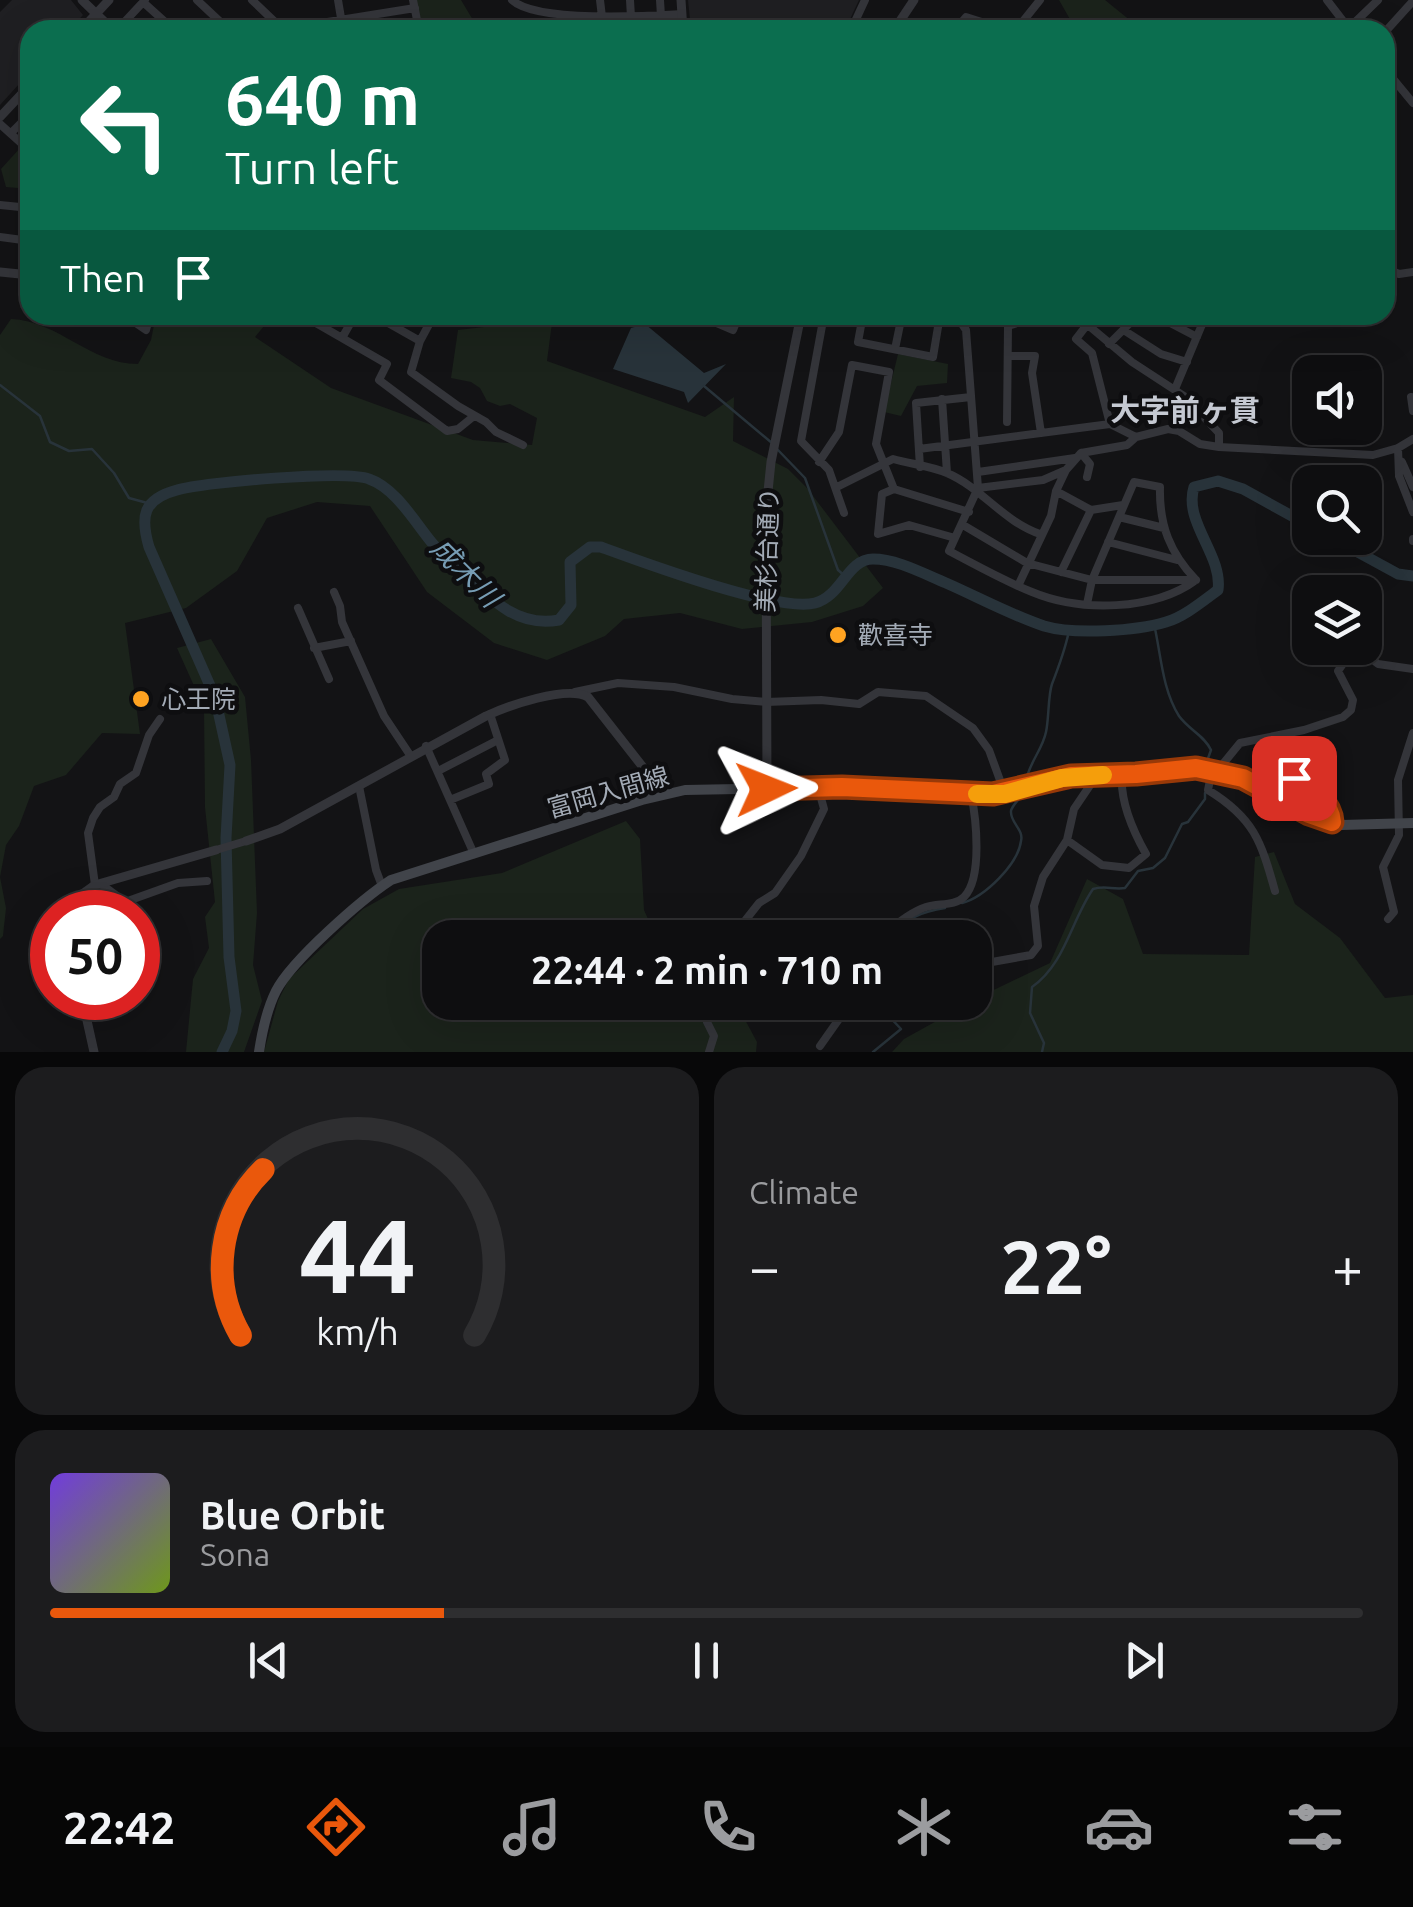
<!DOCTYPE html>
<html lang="en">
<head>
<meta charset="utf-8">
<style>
  body { margin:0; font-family:Ubuntu,"Noto Sans JP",sans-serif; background:#1c1c1e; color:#f1f3f6; height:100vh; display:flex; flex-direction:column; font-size:38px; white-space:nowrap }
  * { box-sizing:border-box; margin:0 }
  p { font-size:32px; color:#9b9c9f }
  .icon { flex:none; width:55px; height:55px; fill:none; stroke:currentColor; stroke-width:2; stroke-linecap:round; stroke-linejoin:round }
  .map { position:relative; height:1052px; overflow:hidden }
  .details { display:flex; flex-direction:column; gap:15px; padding:15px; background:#080809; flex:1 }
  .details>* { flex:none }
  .guide { position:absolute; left:20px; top:20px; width:1375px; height:305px; border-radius:30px; box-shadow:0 10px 40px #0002,0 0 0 2px #2e2e30; background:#0b6e4f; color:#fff; overflow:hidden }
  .tools { position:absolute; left:1292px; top:355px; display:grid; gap:20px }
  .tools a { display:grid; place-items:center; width:90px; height:90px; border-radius:20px; background:#0e0e10; box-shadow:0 10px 40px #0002,0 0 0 2px #2e2e30; font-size:50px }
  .speed { position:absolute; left:30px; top:890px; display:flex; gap:20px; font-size:50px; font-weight:700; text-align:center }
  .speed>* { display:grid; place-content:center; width:130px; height:130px; border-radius:50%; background:#0e0e10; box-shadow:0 10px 40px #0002,0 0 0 2px #2e2e30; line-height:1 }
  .speed .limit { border:15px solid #d22; background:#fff; color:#111 }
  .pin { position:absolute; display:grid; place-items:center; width:85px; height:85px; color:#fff; margin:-42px; border-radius:20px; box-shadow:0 5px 15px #0006 }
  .me { position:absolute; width:110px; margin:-55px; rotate:88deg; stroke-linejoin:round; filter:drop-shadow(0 0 8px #0008) }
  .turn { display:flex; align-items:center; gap:35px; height:210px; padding:0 40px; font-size:45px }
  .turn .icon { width:130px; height:130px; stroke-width:2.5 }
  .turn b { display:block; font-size:70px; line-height:85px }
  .then { display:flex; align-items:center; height:95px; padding:0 40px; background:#0003; gap:20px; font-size:38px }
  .big { font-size:75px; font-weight:600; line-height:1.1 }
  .details .widget { flex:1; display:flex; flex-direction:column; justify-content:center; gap:15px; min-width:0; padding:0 35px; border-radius:30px; background:#1c1c1e }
  .details .dial { align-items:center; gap:0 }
  .dial svg { height:260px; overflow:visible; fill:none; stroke:#2e2e30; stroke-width:7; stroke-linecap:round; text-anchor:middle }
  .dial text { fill:#f1f3f6; stroke:none }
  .song { display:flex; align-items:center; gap:30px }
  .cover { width:120px; height:120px; border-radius:15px; background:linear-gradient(135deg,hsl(260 70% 55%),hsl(80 70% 35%)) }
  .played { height:10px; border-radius:5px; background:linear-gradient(90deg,#ea580c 30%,#2e2e30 30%) }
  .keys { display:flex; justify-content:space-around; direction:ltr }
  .heat { display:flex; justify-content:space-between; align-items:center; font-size:55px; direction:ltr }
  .details .tiles { flex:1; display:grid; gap:15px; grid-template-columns:1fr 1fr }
  .widget:last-child { grid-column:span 2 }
  .trip { position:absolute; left:422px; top:920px; width:570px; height:100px; border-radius:30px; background:#0e0e10; box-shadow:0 10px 40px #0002,0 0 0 2px #2e2e30; font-weight:600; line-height:100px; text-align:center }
  .tabs { display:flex; height:160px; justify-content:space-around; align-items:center; background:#060606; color:#9b9c9f }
  .tabs .icon { width:70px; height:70px }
  .tabs .on { color:#ea580c }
  .tabs b { font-size:45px; color:#f1f3f6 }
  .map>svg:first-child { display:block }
</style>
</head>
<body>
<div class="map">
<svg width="1413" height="1052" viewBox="0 0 1413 1052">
  <rect width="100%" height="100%" fill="#131315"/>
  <path fill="#1f1f22" d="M12 0H71L83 15 69 30H30V72L0 105V12Z
    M688 0H859L845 30H691Z"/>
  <path fill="#1b231b" d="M413 0H461L479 30H419Z
    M1059 0H1105L1142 30H1063L1071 21Z
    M20 148 30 157V189L6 187 1 169Z
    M156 315H258L269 320 255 337 331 388 473 440 532 445 537 418 510 404 500 406 487 401 480 388 471 382 451 378 458 330 537 321V315H553L547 361 705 417 734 397 733 441 788 469 807 488 883 588 863 606 812 622 742 629 680 613 624 619 605 636 547 660 494 643 427 592 370 506 317 502 267 518 237 571 186 608 125 623 140 734 102 733 66 775 34 786 19 826 6 845 0 877 6 908 3 936 0 939V335L11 319C59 321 90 364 138 364L151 340Z
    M898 354 948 364 947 383 917 386 901 416 884 412Z
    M211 639 245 697 251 760 257 913 253 965 262 1001 244 1052H186L193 979 209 948 205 917 215 902 205 807 204 708 177 648Z
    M626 821 640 839 644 910 656 937 440 938V1002L736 1003 757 1042 756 1052H264L278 1001 289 979 363 909 399 889 502 873Z
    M1274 852 1295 904 1340 938 1385 998 1413 995V1052H892L904 1039 969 1003 975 1002V999L1050 963 1087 879 1123 899 1143 954 1249 955 1255 857Z"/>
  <path fill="#28333a" d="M645 324 704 373 726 364 688 403 684 392 613 369 631 328Z"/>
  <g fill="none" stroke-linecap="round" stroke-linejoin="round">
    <path stroke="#28333a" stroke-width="2.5" d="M628 315 643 326
      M0 385 40 416 50 442 69 451 92 449 114 473 129 498 151 504
      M704 386 772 443
      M777 449 805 478 838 570 846 577
      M1154 624C1161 654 1162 689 1179 716 1189 730 1204 735 1211 750L1206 764
      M1025 784C1029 762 1042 751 1046 732 1049 719 1048 695 1052 684 1059 666 1065 650 1069 631
      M962 903C985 897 1018 864 1021 841 1024 829 1010 823 1011 811 1012 805 1021 798 1024 792
      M892 938C904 918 924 911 945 908
      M873 1052 901 1029 884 1011 885 1002
      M1042 1052 1044 1043 1030 1013 1032 987C1065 964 1071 921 1093 889 1105 885 1113 890 1125 888L1138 871 1153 868 1165 858 1182 824 1188 822 1205 799V793"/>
    <path stroke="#28333a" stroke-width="11" d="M1332 538 1398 574 1413 576
      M222 1052 232 1031 236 1011 229 957 226 838 230 765 215 697 149 547C140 516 143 499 177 490 204 482 346 470 369 479 396 488 416 524 433 544 441 554 453 561 462 570 490 598 516 628 559 620L571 605 570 562 590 547H601C642 562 779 613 815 603 842 596 847 559 873 559 897 559 924 574 946 583 978 597 1011 615 1044 626 1074 635 1136 631 1166 622 1184 617 1203 601 1218 590 1223 555 1183 522 1194 487L1218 481 1243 489 1310 526"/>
    <path stroke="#34353a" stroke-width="8" d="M197 0 229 30
      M252 0 276 23 290 28 415 8
      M338 0 343 30
      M413 0 419 30
      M512 0C537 23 647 16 682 14
      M600 0 602 17
      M630 0 631 17
      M660 0 661 16
      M1327 0 1350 30
      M143 2 174 30
      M1349 28 1378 0
      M117 30 145 0
      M851 30 865 0
      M955 30 966 17 1007 30
      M1016 30 1040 0
      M1385 32 1413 1
      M1385 69 1413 103
      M0 124 30 151
      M11 133 22 122 30 129
      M0 205 30 208
      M0 237 30 241
      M1385 268 1399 274 1413 272
      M23 274 27 240
      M72 315 71 318 89 320 92 315
      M124 315 146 330 150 315
      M302 315 342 338 355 315
      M374 315 420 341
      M434 315 420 341 411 372 458 406 486 422 496 432 523 445
      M698 315 733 330 739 315
      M824 315 801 441 829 470 844 513
      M863 315 858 342 933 357 940 315 960 321 966 330 978 488 949 551C976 565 1004 581 1032 592 1080 612 1154 611 1196 580
      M1076 315 1132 362 1184 396 1219 433V447
      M1155 315 1197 337
      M1086 326 1076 339 1092 353 1110 424
      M1125 331 1161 354 1187 362
      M342 338 387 364 379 380 447 431 458 429 474 416
      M1109 344 1138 315
      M895 349 902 315
      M1009 356H1035L1032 373 1041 433
      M1175 389 1206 315
      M1411 397 1413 411
      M942 399 947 473
      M1007 422 1008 326 1042 315
      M1398 448 1399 476 1413 512
      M919 449 1110 424 1136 437
      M1081 453 1090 464 1087 477
      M819 462 839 432 852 365 889 372 876 444 894 489 969 512
      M1402 462 1413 487
      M920 467 916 403 971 397
      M978 472 1075 458
      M837 487 893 459C911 464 931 466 947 473 982 488 1004 522 1040 534
      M978 488 1043 480 1066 470
      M894 489 882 494 878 534 909 525 955 538
      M1056 491 1091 510 1123 505
      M1119 517 1164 528
      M963 525 1027 563 1092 580H1196
      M1413 539V541
      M1108 542 1177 560
      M1061 572 1091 510
      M1018 586 1051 516 1056 491 1066 470 1081 453 1127 445 1136 437 1168 429 1179 431 1200 444 1219 447 1373 455 1398 448 1413 439
      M334 592 340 606 342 622 384 716 410 755
      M1087 604 1092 580 1134 482 1160 487C1159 525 1170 553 1196 580
      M298 608 329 679
      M1365 636 1376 625
      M314 648 351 641
      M1358 648 1378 664 1413 669
      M575 692 618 683 674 687 732 699 766 702 821 700 859 704 878 692 926 696 973 728 989 750 1005 794
      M426 746 474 854
      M1273 768C1296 779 1330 793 1332 822
      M440 770 498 740
      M359 786 376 870 382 886
      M450 800 489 784 486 774 505 760 490 714
      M1067 840 1102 865 1129 868 1146 854C1133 831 1120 802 1122 775
      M216 850 246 841
      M101 884 125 902 178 883 207 881
      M95 885 88 833 93 818 100 807 114 797 120 784 136 773 149 735 160 719
      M1275 891C1261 841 1254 818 1208 790L1212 770 1222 765 1240 743 1304 730 1343 717 1351 710 1353 700 1338 671 1354 648
      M1388 919 1394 912 1383 867 1399 835 1398 780 1413 733
      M708 938 718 923 744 922 759 903 775 893 801 856 824 809 818 787
      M884 938 885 933C898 923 911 912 926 907 938 903 955 906 964 897 983 878 976 817 971 794
      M975 965 1031 955 1038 946 1034 906 1043 877 1067 840 1074 809 1097 775
      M705 1002 707 1022 714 1036 709 1052
      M820 1046 851 1002"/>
    <path stroke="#34353a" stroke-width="9" d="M82 0 113 30
      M681 0 683 30
      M81 30 109 0
      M894 30 914 0
      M0 117 30 85
      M0 272 30 275
      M767 789 766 511 771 462 801 315
      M246 841 280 829 486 716C508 706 566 685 588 697L664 794
      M67 912 74 900 95 885 216 850
      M82 998 94 1052"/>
    <path stroke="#41444a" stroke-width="10" d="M259 1052C262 1032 267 1009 276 991 292 960 362 899 391 880L642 800 685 790 842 787 993 794 1071 776 1137 775 1196 768 1243 778 1309 815 1342 825 1413 823"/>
  </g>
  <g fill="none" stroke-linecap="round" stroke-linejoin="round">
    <g stroke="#983908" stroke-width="25">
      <path id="route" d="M766 789 842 787 993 794 1071 776 1136 774 1196 768 1243 778 1309 814 1332 822C1331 803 1311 787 1294 778"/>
    </g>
    <use href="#route" stroke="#ea580c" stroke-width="18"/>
    <path stroke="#f59e0b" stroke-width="18" d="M977 794H1005L1062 778 1103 775"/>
  </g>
  <g fill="#ffa321" stroke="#0e0e10" stroke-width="4">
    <circle cx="838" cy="635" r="10"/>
    <circle cx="141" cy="699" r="10"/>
  </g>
  <g text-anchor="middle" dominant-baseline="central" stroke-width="9" stroke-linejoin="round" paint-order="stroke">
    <g font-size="25" fill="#a3abb6" stroke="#0e0e10">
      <text transform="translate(767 550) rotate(-88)">美杉台通り</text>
      <text transform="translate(608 792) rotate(-16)">富岡入間線</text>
    </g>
    <g font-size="25" fill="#a3abb6" stroke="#0e0e10" text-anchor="start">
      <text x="858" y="635">歡喜寺</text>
      <text x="161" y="699">心王院</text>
    </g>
    <g font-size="28" font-style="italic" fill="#779db5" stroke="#0e0e10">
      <text transform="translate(466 572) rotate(45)">成木川</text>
    </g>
    <g font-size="30" font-weight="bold" fill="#c5c9d2" stroke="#0e0e10">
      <text x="1185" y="410">大字前ヶ貫</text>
    </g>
  </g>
</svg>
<div class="tools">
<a><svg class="icon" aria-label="sound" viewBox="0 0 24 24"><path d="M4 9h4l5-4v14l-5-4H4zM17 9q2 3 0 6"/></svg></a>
<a><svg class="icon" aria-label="search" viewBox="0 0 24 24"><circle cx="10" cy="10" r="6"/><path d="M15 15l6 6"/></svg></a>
<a><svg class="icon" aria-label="layers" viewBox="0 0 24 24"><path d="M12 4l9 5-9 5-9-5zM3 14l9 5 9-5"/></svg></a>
</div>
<div class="speed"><div class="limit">50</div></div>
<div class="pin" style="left:1294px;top:778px;background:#d93025"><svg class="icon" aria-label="arrive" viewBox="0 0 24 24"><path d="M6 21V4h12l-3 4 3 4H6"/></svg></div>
<svg class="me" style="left:766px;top:789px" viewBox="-20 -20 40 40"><path d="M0-17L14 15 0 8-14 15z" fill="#ea580c" stroke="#fff" stroke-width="4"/></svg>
<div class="trip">22:44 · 2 min · 710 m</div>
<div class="guide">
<div class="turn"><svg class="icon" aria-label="left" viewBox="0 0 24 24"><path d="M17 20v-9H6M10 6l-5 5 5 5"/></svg><div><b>640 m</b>Turn left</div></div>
<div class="then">Then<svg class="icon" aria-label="arrive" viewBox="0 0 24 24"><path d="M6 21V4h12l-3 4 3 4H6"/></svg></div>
</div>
</div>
<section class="details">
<div class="tiles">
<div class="widget dial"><svg viewBox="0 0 100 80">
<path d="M14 69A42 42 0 1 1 86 69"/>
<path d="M14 69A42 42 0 0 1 21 18" stroke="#ea580c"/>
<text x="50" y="56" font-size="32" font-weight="700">44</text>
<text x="50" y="72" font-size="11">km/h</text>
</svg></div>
<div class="widget"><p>Climate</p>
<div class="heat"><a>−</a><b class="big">22°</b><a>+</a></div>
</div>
<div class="widget">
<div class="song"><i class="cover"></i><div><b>Blue Orbit</b><p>Sona</p></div></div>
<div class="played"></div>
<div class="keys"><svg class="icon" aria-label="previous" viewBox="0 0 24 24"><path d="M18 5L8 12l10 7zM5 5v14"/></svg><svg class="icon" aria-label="pause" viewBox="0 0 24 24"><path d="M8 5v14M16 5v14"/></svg><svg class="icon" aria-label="next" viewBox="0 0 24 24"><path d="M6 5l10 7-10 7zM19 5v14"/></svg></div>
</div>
</div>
</section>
<nav class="tabs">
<b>22:42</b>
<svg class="icon on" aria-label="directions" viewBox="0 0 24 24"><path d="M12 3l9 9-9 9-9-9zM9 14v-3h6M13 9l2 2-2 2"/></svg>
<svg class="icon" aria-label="music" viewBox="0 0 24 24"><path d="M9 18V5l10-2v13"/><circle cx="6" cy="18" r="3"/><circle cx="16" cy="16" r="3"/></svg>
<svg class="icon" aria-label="phone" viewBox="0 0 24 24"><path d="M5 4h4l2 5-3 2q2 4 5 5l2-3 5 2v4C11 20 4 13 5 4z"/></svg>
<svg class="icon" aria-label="climate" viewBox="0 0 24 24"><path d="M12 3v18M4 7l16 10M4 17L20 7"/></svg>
<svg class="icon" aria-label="car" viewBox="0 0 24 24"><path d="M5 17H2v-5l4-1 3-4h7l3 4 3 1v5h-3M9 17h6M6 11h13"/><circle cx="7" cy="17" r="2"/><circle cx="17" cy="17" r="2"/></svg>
<svg class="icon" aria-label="filters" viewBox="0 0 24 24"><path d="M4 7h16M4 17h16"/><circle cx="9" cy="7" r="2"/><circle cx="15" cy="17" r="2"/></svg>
</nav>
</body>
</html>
